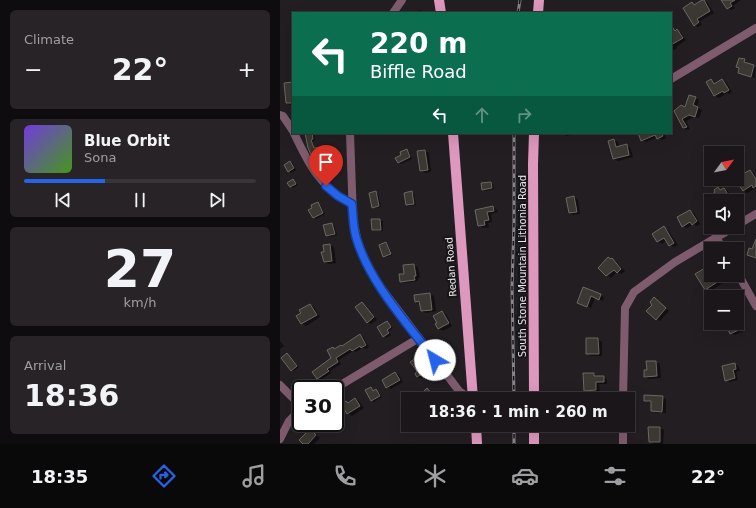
<!DOCTYPE html>
<html lang="en">
<head>
<meta charset="utf-8">
<style>
  body { margin:0; font-family:"DejaVu Sans",sans-serif; background:#272327; color:#f1f3f6; height:100vh; display:flex; flex-direction:column; font-size:15px; white-space:nowrap }
  * { box-sizing:border-box; margin:0 }
  p { font-size:13px; color:#9f9fa2 }
  .icon { flex:none; width:22px; height:22px; fill:none; stroke:currentColor; stroke-width:2; stroke-linecap:round; stroke-linejoin:round }
  .map { position:relative; flex:1; overflow:hidden }
  .sheet { display:flex; flex-direction:column; gap:10px; padding:10px; background:#0e0c0e; width:280px }
  .sheet>* { flex:none }
  .guide { position:absolute; left:12px; top:12px; width:380px; height:122px; border-radius:0px; box-shadow:0 4px 16px #0002,0 0 0 1px #383539; background:#0b6e4f; color:#fff; overflow:hidden }
  .needle { width:26px; rotate:58deg }
  .fabs { position:absolute; left:424px; top:146px; display:grid; gap:8px }
  .fabs a { display:grid; place-items:center; width:40px; height:40px; border-radius:0px; background:#1a161a; box-shadow:0 4px 16px #0002,0 0 0 1px #383539; font-size:20px }
  .speed { position:absolute; left:12px; top:380px; display:flex; gap:8px; font-size:20px; font-weight:700; text-align:center }
  .speed>* { display:grid; place-content:center; width:52px; height:52px; border-radius:50%; background:#1a161a; box-shadow:0 4px 16px #0002,0 0 0 1px #383539; line-height:1 }
  .speed .limit { border:2px solid #111; border-radius:6px; background:#fff; color:#111 }
  .pin { position:absolute; display:grid; place-items:center; width:34px; height:34px; color:#fff; margin:-41px -17px; border-radius:50% 50% 50% 0; rotate:-45deg; box-shadow:0 0 4px #0007 }
  .pin .icon { rotate:45deg }
  .me { position:absolute; width:44px; margin:-22px; rotate:323deg; stroke-linejoin:round; filter:drop-shadow(0 0 3px #0008) }
  .turn { display:flex; align-items:center; gap:14px; height:84px; padding:0 12px; font-size:18px }
  .turn .icon { width:52px; height:52px; stroke-width:2.5 }
  .turn b { display:block; font-size:28px; line-height:34px }
  .lanes { display:flex; align-items:center; height:38px; padding:0 12px; background:#0003; justify-content:center; gap:20px; direction:ltr }
  .lanes .off { opacity:.35 }
  .big { font-size:30px; font-weight:700; line-height:1.1 }
  .sheet .tile { flex:1; display:flex; flex-direction:column; justify-content:center; gap:6px; min-width:0; padding:0 14px; border-radius:6px; background:#272327 }
  .sheet .dial { align-items:center; gap:0 }
  .dial b { font-size:52px; line-height:1 }
  .song { display:flex; align-items:center; gap:12px }
  .cover { width:48px; height:48px; border-radius:6px; background:linear-gradient(135deg,hsl(260 70% 55%),hsl(100 70% 35%)) }
  .played { height:4px; border-radius:2px; background:linear-gradient(90deg,#2563eb 35%,#383539 35%) }
  .keys { display:flex; justify-content:space-around; direction:ltr }
  .heat { display:flex; justify-content:space-between; align-items:center; font-size:22px; direction:ltr }
  .trip { position:absolute; left:121px; top:392px; width:234px; height:40px; border-radius:0px; background:#1a161a; box-shadow:0 4px 16px #0002,0 0 0 1px #383539; font-weight:700; line-height:40px; text-align:center }
  .tabs { display:flex; height:64px; justify-content:space-around; align-items:center; background:#0a090a; color:#9f9fa2 }
  .tabs .icon { width:28px; height:28px }
  .tabs .current { color:#2563eb }
  .tabs b { font-size:18px; color:#f1f3f6 }
  main { display:flex; flex:1; min-height:0 }
  .map>svg:first-child { display:block }
</style>
</head>
<body>
<main>
<section class="sheet">
<div class="tile"><p>Climate</p>
<div class="heat"><a>−</a><b class="big">22°</b><a>+</a></div>
</div>
<div class="tile">
<div class="song"><i class="cover"></i><div><b>Blue Orbit</b><p>Sona</p></div></div>
<div class="played"></div>
<div class="keys"><svg class="icon" aria-label="previous" viewBox="0 0 24 24"><path d="M18 5L8 12l10 7zM5 5v14"/></svg><svg class="icon" aria-label="pause" viewBox="0 0 24 24"><path d="M8 5v14M16 5v14"/></svg><svg class="icon" aria-label="next" viewBox="0 0 24 24"><path d="M6 5l10 7-10 7zM19 5v14"/></svg></div>
</div>
<div class="tile dial"><b>27</b><p>km/h</p></div>
<div class="tile"><p>Arrival</p><b class="big">18:36</b></div>
</section>
<div class="map">
<svg width="476" height="444" viewBox="0 0 476 444">
  <rect width="100%" height="100%" fill="#221e22"/>
  <path fill="#0007" d="M423 0 427 2 434 13 420 21 422 25 418 27 414 25 412 3 415 5Z
    M442 0H461L453 6 455 8 452 10 448 8Z
    M141 10 144 13H136L135 11Z
    M397 31 401 33 406 40 396 47 397 48 394 50 391 48V32Z
    M464 60 468 63V64L476 67 475 78 459 73Z
    M431 80 436 84 442 80 446 82 452 92 449 94 447 93 439 98 435 96 427 82Z
    M13 83V105H10L7 103Z
    M415 98 419 100 417 107 422 110 419 118 414 117 406 121 410 129 408 130 404 128 395 111 406 108Z
    M26 133H34L35 140 32 141 35 149 48 148 51 149 52 160H48L42 157V153L34 156 32 154Z
    M282 133H295V134L286 136Z
    M360 133H384L386 138 382 140 378 137 366 142 362 140Z
    M334 140 338 142 339 147 346 145 350 147 353 157 338 161 334 159Z
    M127 150 129 151 132 159 121 164 118 163Z
    M145 151 149 153 151 172 145 173 141 170Z
    M10 162 13 163 16 170 11 173 5 166Z
    M470 171 474 173 476 176V188L467 193 463 190Z
    M13 180 18 185 13 188 8 183Z
    M211 183 213 184 214 189 205 191 203 189Z
    M438 188 441 190 444 189 448 191 453 199 449 201H436Z
    M96 192 98 194 101 207 95 208 93 207Z
    M132 192 134 194 136 205 129 206 127 205Z
    M294 197 298 200 300 214 293 215 289 213Z
    M38 203 40 205 45 214 36 219 33 217Z
    M213 207 217 210 218 212 211 214 212 222 208 223 209 227 203 228 199 225 196 211Z
    M410 211 414 213 420 224 417 226 413 224 407 228 403 226Z
    M92 220H100L103 221V231H95L93 230Z
    M52 224 54 225 57 235 49 237 47 236Z
    M384 228 388 230 398 245 394 247 390 245 387 240 382 244 378 241Z
    M106 243 108 244 112 255 106 257 104 256Z
    M50 245 54 247 56 263 49 264 45 262V252Z
    M332 259 336 262 345 271 341 274 337 272 331 278 320 268Z
    M134 265 138 267 140 278H138V281L125 283 121 281 125 275 124 266Z
    M425 269 429 271 433 279 439 275 443 278 445 282 430 291 426 289Z
    M303 288 324 297 323 301 315 298 311 308 298 303Z
    M150 294 154 296 156 311 146 313 142 311 141 304 136 301Z
    M374 299 389 311 380 321 376 319 374 305Z
    M82 303 86 306 97 320 91 324 87 322Z
    M30 305 34 307 40 317 26 326 22 323Z
    M162 312 166 314 172 326 163 331 159 329 157 325Z
    M459 312 463 314 465 319 460 321 464 331 455 335 451 333 446 323H457V313Z
    M107 322 113 328 109 331 111 335 106 338 98 328Z
    M80 335 83 337 89 347 85 349 83 348 76 352 73 351 59 360 61 364 50 371 51 373 41 380 38 378 53 358V348L56 349 63 346Z
    M318 339 322 342V356H311L307 353Z
    M0 341 4 346 0 349Z
    M7 354 19 367 14 371 12 370Z
    M136 359 147 372 140 378 136 374 139 372Z
    M376 362 380 364 381 378 369 379 365 377 368 371Z
    M455 364 458 366 460 371 456 372 458 380 450 382 446 380Z
    M115 373 119 375 123 382 111 389 107 387Z
    M314 374 318 377H323L327 379V384H319L320 392H309L305 390Z
    M91 388 94 392 96 391 99 392 102 397 94 402 92 401Z
    M147 390 151 392 157 399H147Z
    M382 397 386 399V413H376L372 411V403L365 400Z
    M76 399 79 401 84 408 72 416 68 413 66 402 69 403Z
    M55 412 60 419 55 422Z
    M44 423H54L48 427Z
    M311 425H325V429H316Z
    M380 428 384 430 383 444H374L370 442Z
    M30 430 40 438 34 444H25Z"/>
  <path fill="#3b3833" stroke="#6b6762" d="M422 0H424L430 11 417 19 419 22 414 26 403 8 412 2 414 5Z
    M441 0H455L450 3 452 6 447 9Z
    M391 25 395 31 397 29 403 38 391 45Z
    M459 58 465 59 464 62 474 65 471 77 458 73 459 68 456 67Z
    M431 79 434 84 442 79 449 90 444 93 443 91 434 96 426 82Z
    M13 82V103H6L4 83Z
    M409 95 416 97 413 105 418 107 415 117 409 115 402 119 407 127 403 128 394 111 401 105 405 107Z
    M25 133H32L33 139 31 140 34 148 48 147 50 159 45 160 44 157 42 158 41 152 31 155 28 148Z
    M358 133H381L383 136 377 139 375 135 361 141Z
    M334 139 336 147 347 144 349 155 333 159 328 141Z
    M127 149 130 157 118 163 115 158 121 155 120 152Z
    M145 150 148 170 140 171 137 151Z
    M10 161 14 168 8 172 4 165Z
    M470 170 476 179V186L473 188 472 185 463 191 457 182 464 177 463 174Z
    M13 179 16 184 10 187 7 183Z
    M211 182 212 188 202 190 201 183Z
    M438 187 440 190 444 188 449 196 442 201H435L431 195 435 192 434 190Z
    M96 191 99 206 92 208 89 193Z
    M132 191 134 204 126 205 124 193Z
    M294 196 297 212 289 213 286 198Z
    M38 202 43 213 33 218 28 210 32 208 31 205Z
    M213 206 214 211 207 212 209 220 204 221 205 225 198 226 195 210Z
    M410 210 417 221 412 225 410 222 402 227 397 217Z
    M91 219H100L101 230H92Z
    M52 223 55 234 46 236 43 225Z
    M384 226 394 243 389 246 384 238 377 242 372 234Z
    M476 239V258L467 255 469 248 472 249Z
    M106 242 111 254 103 257 99 245Z
    M50 244 52 261 44 262 41 252H44L43 245Z
    M328 257 331 259 332 258 341 269 337 273 334 270 326 276 318 268Z
    M134 264 136 276H134L135 280 120 282 119 274H124L123 265Z
    M425 268 432 279 439 275 442 279 425 290 415 274Z
    M303 287 321 294 319 300 311 296 307 307 297 303Z
    M150 293 152 310 141 311 139 301 135 302 134 295Z
    M374 297 386 308 376 320 366 311 372 305 370 302Z
    M82 302 94 317 87 323 75 307Z
    M30 304 37 315 21 324 16 316 21 313 19 310Z
    M457 306 462 317 457 319Z
    M162 311 169 323 158 329 155 324 157 323 153 316Z
    M107 321 111 327 107 330 109 333 103 337 97 327Z
    M445 323H458L461 329 450 334Z
    M80 334 86 345 81 348 80 346 72 351 70 349 56 358 58 362 47 369 49 371 37 379 32 372 51 358 47 350 53 347 54 349 61 345 62 346Z
    M306 338H318L319 354H306Z
    M7 353 17 366 11 371 1 358Z
    M136 358 146 371 137 377 135 374 137 371 130 362Z
    M366 361H376L377 376 364 377V370H367Z
    M455 363 456 369 453 370 455 378 445 381 442 366Z
    M115 372 120 380 106 388 102 380Z
    M303 373H314V376H324V382H316V390L304 391Z
    M91 387 93 391 96 389 100 396 91 401 85 390Z
    M147 388 156 399H145L141 394Z
    M364 395 383 396 382 412 371 411V401H364Z
    M75 398 80 406 67 414 61 404 66 401 68 403Z
    M368 427H380V442H369Z
    M30 429 36 435 28 444H23L19 440Z"/>
  <g fill="none" stroke-linecap="round" stroke-linejoin="round">
    <path stroke="#7e5c6e" stroke-width="8" d="M113 13 122 0
      M391 79 476 28
      M0 115 3 116 13 131
      M14 133C29 165 40 187 72 204
      M70 133 73 219 79 247 90 271 102 289 176 387 180 392 192 399
      M457 225 476 214
      M436 237 443 249
      M457 272 476 306
      M0 385 21 406
      M54 389 139 338
      M343 399 345 308 354 292 395 262 454 227
      M178 426 185 425
      M0 439 9 421 21 409
      M343 444V425"/>
    <path stroke="#de97bd" stroke-width="10" d="M159 0 161 13
      M258 13 259 0
      M173 133 193 399
      M254 399 253 164 254 133
      M196 425 197 444
      M254 444V425"/>
    <g stroke="#888588" stroke-width="3">
      <path id="rail" d="M238 13 240 0
        M234 133V222L232 287 234 399
        M234 425V444"/>
    </g>
    <use href="#rail" stroke="#181519" stroke-width="1.5" stroke-dasharray="4.5" stroke-linecap="butt"/>
  </g>
  <g fill="none" stroke-linecap="round" stroke-linejoin="round">
    <g stroke="#184099" stroke-width="10">
      <path id="route" d="M46 186 58 196 72 204C73 215 73 227 76 237 89 282 127 323 155 360"/>
    </g>
    <use href="#route" stroke="#2563eb" stroke-width="7"/>
  </g>
  <g text-anchor="middle" dominant-baseline="central" stroke-width="4" stroke-linejoin="round" paint-order="stroke">
    <g font-size="10" fill="#e8e6e9" stroke="#181519">
      <text transform="translate(242 266) rotate(-90)">South Stone Mountain Lithonia Road</text>
      <text transform="translate(171 267) rotate(-94)">Redan Road</text>
    </g>
  </g>
</svg>
<div class="fabs">
<a><svg class="needle" viewBox="-14 -14 28 28"><path d="M0-13l5 13h-10z" fill="#e53935"/><path d="M0 13l5-13h-10z" fill="#9f9fa2"/></svg></a>
<a><svg class="icon" aria-label="sound" viewBox="0 0 24 24"><path d="M4 9h4l5-4v14l-5-4H4zM17 9q2 3 0 6"/></svg></a>
<a>+</a>
<a>−</a>
</div>
<div class="speed"><div class="limit">30</div></div>
<div class="pin" style="left:46px;top:186px;background:#d93025"><svg class="icon" aria-label="arrive" viewBox="0 0 24 24"><path d="M6 21V4h12l-3 4 3 4H6"/></svg></div>
<svg class="me" style="left:155px;top:360px" viewBox="-20 -20 40 40"><circle r="19" fill="#fff"/><path d="M0-13L10 11 0 6-10 11z" fill="#2563eb"/></svg>
<div class="trip">18:36 · 1 min · 260 m</div>
<div class="guide">
<div class="turn"><svg class="icon" aria-label="left" viewBox="0 0 24 24"><path d="M17 20v-9H6M10 6l-5 5 5 5"/></svg><div><b>220 m</b>Biffle Road</div></div>
<div class="lanes"><svg class="icon" aria-label="left" viewBox="0 0 24 24"><path d="M17 20v-9H6M10 6l-5 5 5 5"/></svg><svg class="icon off" aria-label="ahead" viewBox="0 0 24 24"><path d="M12 20V5M6 11l6-6 6 6"/></svg><svg class="icon off" aria-label="right" viewBox="0 0 24 24"><path d="M7 20v-9h11M14 6l5 5-5 5"/></svg></div>
</div>
</div>
</main>
<nav class="tabs">
<b>18:35</b>
<svg class="icon current" aria-label="directions" viewBox="0 0 24 24"><path d="M12 3l9 9-9 9-9-9zM9 14v-3h6M13 9l2 2-2 2"/></svg>
<svg class="icon" aria-label="music" viewBox="0 0 24 24"><path d="M9 18V5l10-2v13"/><circle cx="6" cy="18" r="3"/><circle cx="16" cy="16" r="3"/></svg>
<svg class="icon" aria-label="phone" viewBox="0 0 24 24"><path d="M5 4h4l2 5-3 2q2 4 5 5l2-3 5 2v4C11 20 4 13 5 4z"/></svg>
<svg class="icon" aria-label="climate" viewBox="0 0 24 24"><path d="M12 3v18M4 7l16 10M4 17L20 7"/></svg>
<svg class="icon" aria-label="car" viewBox="0 0 24 24"><path d="M5 17H2v-5l4-1 3-4h7l3 4 3 1v5h-3M9 17h6M6 11h13"/><circle cx="7" cy="17" r="2"/><circle cx="17" cy="17" r="2"/></svg>
<svg class="icon" aria-label="filters" viewBox="0 0 24 24"><path d="M4 7h16M4 17h16"/><circle cx="9" cy="7" r="2"/><circle cx="15" cy="17" r="2"/></svg>
<b>22°</b>
</nav>
</body>
</html>
